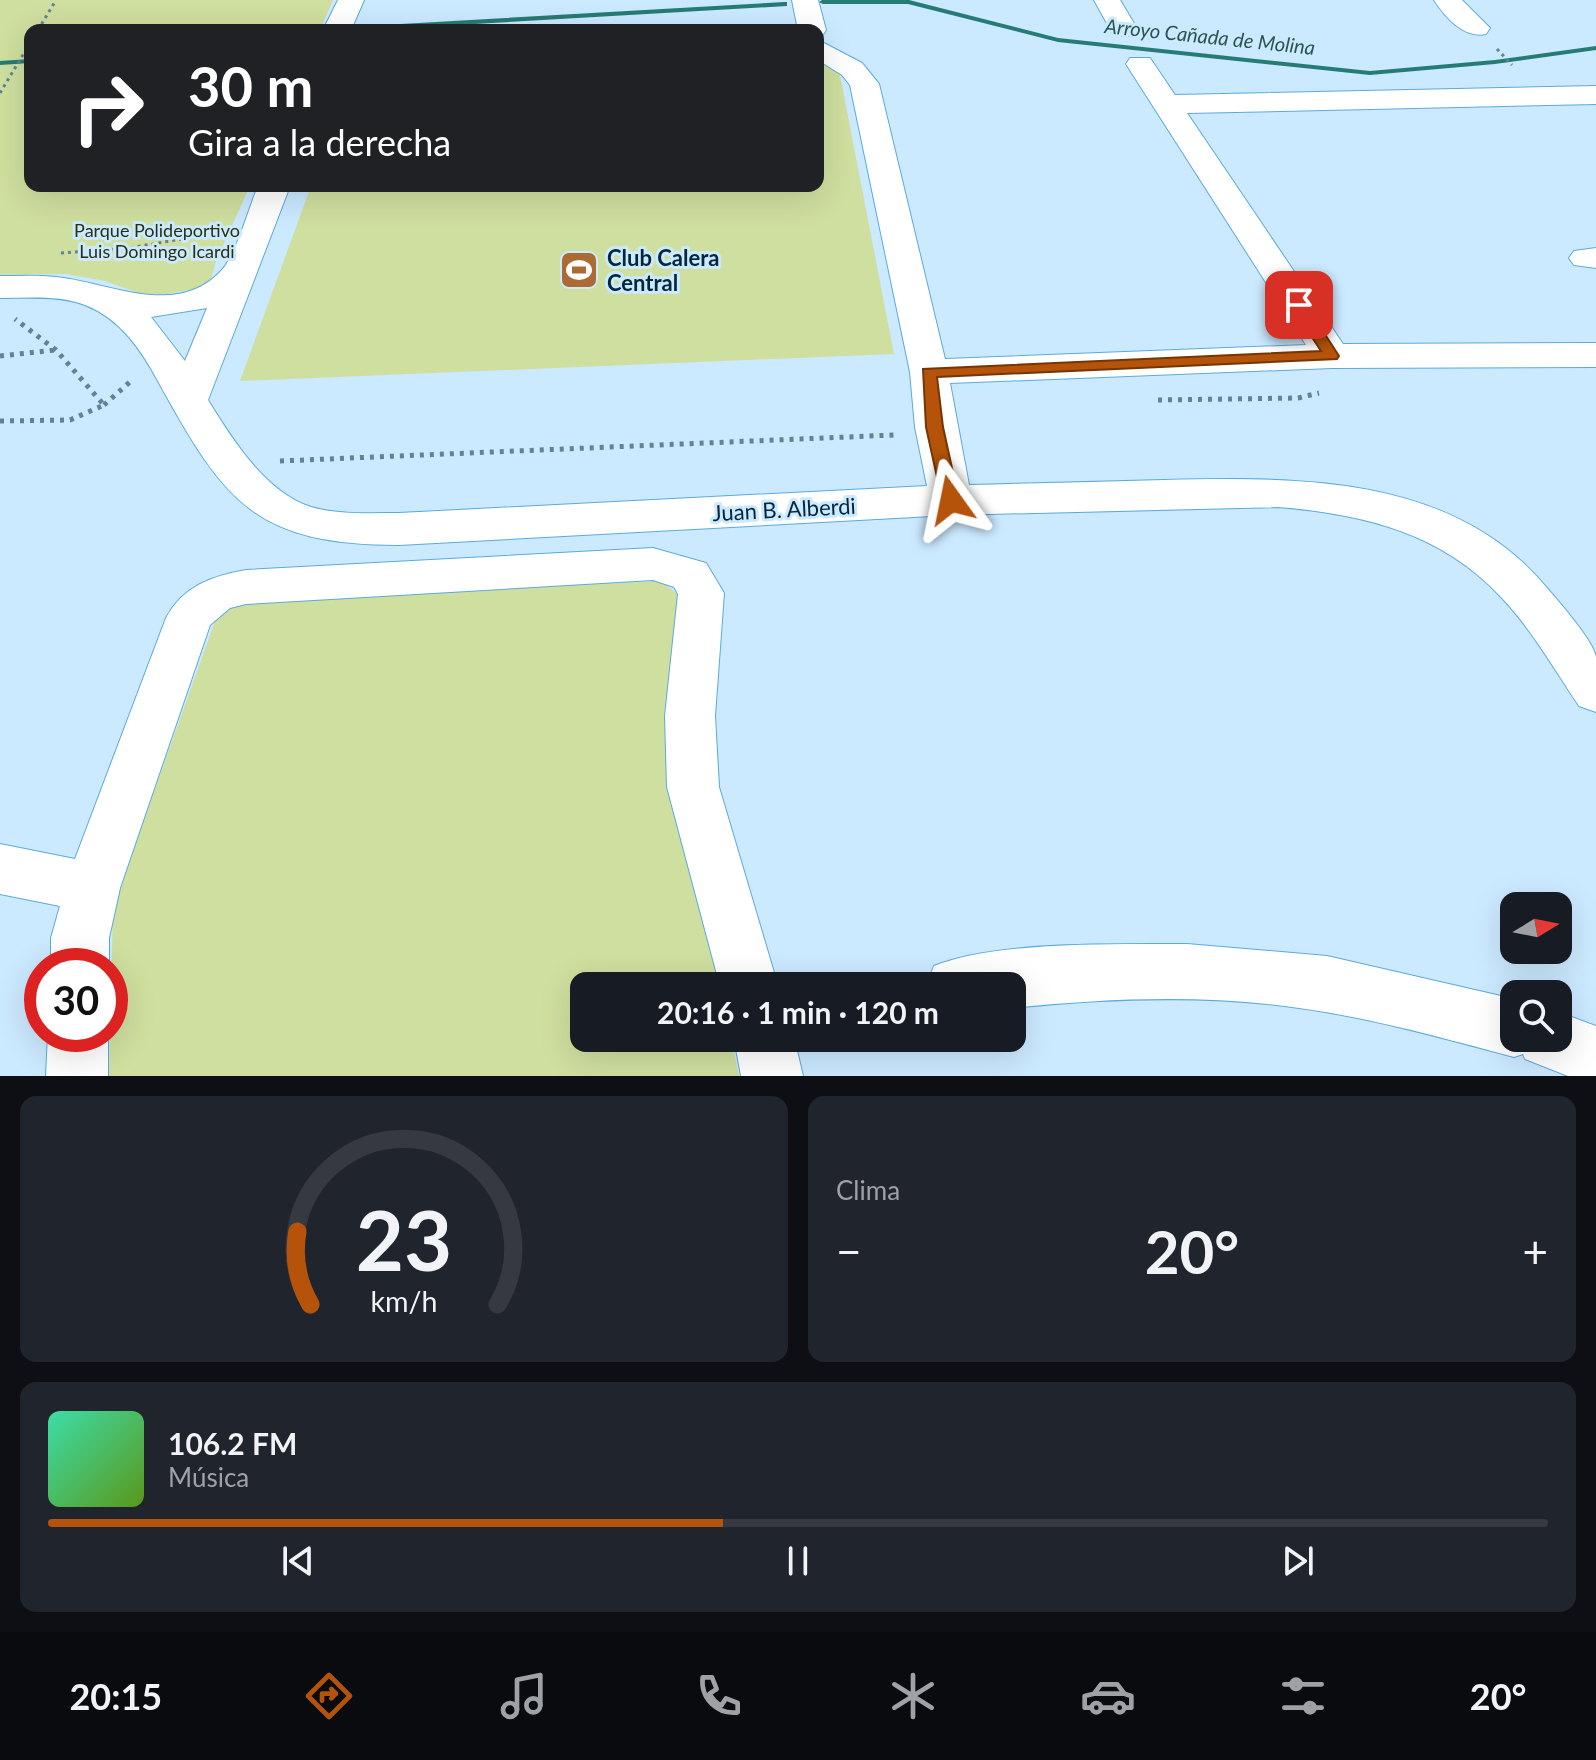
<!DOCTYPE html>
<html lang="es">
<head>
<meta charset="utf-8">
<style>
  body { margin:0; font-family:Lato,sans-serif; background:#20242c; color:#f1f3f6; height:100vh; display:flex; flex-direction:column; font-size:30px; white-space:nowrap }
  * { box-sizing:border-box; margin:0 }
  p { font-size:26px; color:#9ea1a6 }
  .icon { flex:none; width:44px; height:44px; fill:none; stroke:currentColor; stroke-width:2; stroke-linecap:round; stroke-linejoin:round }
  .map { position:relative; height:1076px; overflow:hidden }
  .drawer { display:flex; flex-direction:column; gap:20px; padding:20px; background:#0d0f14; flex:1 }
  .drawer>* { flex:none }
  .top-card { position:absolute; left:24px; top:24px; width:800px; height:168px; border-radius:16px; box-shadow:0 8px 32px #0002; background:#202124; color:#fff; overflow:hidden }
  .needle { width:52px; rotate:80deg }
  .tools { position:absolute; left:1500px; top:892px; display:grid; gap:16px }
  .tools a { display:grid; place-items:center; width:72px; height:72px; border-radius:16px; background:#171b24; box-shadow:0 8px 32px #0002; font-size:40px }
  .speed { position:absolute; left:24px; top:948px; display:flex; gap:16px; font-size:40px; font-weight:700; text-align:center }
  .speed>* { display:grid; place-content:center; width:104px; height:104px; border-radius:50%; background:#171b24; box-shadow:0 8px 32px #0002; line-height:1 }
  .speed .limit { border:12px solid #d22; background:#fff; color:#111 }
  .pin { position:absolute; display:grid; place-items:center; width:68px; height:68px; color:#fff; margin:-34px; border-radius:16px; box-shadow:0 4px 12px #0006 }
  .me { position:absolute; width:88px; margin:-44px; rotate:348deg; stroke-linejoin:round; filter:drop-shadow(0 0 6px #0008) }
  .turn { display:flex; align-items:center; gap:28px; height:168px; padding:0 32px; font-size:36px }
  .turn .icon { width:104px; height:104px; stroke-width:2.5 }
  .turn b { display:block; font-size:56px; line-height:68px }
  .big { font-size:60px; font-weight:700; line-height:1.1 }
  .drawer .card { flex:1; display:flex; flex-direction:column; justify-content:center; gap:12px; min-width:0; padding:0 28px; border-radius:16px; background:#20242c }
  .drawer .dial { align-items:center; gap:0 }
  .dial svg { height:208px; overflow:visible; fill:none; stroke:#363941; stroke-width:7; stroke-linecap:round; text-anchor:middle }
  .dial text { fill:#f1f3f6; stroke:none }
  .song { display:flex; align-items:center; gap:24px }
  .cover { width:96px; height:96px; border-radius:12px; background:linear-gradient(135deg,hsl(160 70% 55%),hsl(90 70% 35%)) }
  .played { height:8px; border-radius:4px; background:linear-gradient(90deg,#b45309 45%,#363941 45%) }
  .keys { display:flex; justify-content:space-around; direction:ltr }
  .heat { display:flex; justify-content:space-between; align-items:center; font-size:44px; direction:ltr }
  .drawer .tiles { flex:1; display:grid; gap:20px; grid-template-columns:1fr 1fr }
  .card:last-child { grid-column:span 2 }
  .trip { position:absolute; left:570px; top:972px; width:456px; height:80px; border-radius:16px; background:#171b24; box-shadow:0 8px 32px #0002; font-weight:700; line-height:80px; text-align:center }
  .tab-bar { display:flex; height:128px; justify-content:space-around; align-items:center; background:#090b0e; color:#9ea1a6 }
  .tab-bar .icon { width:56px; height:56px }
  .tab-bar .on { color:#b45309 }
  .tab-bar b { font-size:36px; color:#f1f3f6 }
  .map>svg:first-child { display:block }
</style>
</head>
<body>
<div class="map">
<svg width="1596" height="1076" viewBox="0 0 1596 1076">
  <rect width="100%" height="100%" fill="#cbe9ff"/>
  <path fill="#cfdf9f" d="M0 0H333L320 30H30V186H250L216 261 209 287 160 295 141 294 105 281 66 274 0 275Z
    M818 62 839 70 894 354 240 381 311 186H818Z
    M661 581 680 596 674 769 720 986H584V1038H731L739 1076H109L113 906 219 610 244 600Z"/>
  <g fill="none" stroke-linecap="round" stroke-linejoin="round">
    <path fill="#267b75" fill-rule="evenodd" d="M822 0H909L1058 38 1370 71 1495 60 1596 46V50L1495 64 1370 75 1058 42 908 4H823L819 2Z
      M784 2H787V6L370 30 362 28 366 26Z
      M30 59V63L0 65V61Z"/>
    <g stroke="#5baadf" stroke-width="2">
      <path id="minor" d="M338 0H364L351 30H323Z
        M792 0H818L826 30 822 36 818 37V30H798Z
        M1094 0H1120L1138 30 1134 36H1114Z
        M1434 0H1462L1490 28 1486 34C1464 39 1445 17 1434 0Z
        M818 40 862 63 879 84 945 359 1306 345 1126 64 1130 58H1150L1175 95 1596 86V104L1187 113 1343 344 1596 343V367L1332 368 950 383 969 485C1034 483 1099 482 1164 480 1298 477 1453 474 1547 588 1559 602 1593 640 1596 657 1596 674 1596 694 1596 712L1579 706C1554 669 1531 628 1500 596 1440 532 1362 514 1278 507L951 515 399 545C256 545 225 503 159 383 142 351 121 319 85 305 59 295 28 298 0 298V276C18 276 38 275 56 277 108 282 176 319 221 271 236 255 249 208 258 186H290L208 400C232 439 265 492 311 507 339 515 371 513 399 513L927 486 915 427 910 372 850 85 842 75 818 60ZM207 308 185 361 151 317Z
        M1596 248V268L1574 265 1569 258 1574 251Z
        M653 548 706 563 724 593 715 716 719 787 778 986H720L667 787 665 716 678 594 674 587 653 580 246 604 230 608 210 625 120 888 109 938V966H51V938L60 906 0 894V844L75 859 166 618C183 586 212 576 246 570Z
        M1187 944 1327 956 1514 999V1038H1558V1012L1596 1026V1076H1568L1525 1059 1523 1054 1514 1057C1443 1038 1372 1018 1299 1008 1205 994 1107 998 1012 1008V986H926L934 966C996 941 1118 944 1187 944Z
        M48 1034H108V1076H46Z
        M734 1038H794L803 1076H741Z"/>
    </g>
    <path stroke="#618297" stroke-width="3" stroke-dasharray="3 4" stroke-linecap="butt" d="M38 30 56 0
      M1497 49 1512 65
      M0 93 30 43
      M61 253 129 248 217 233"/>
    <path stroke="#618297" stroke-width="5" stroke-dasharray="4 6" stroke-linecap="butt" d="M0 356 55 350
      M1158 400 1298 398 1319 393
      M104 405 132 380
      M0 421 70 420 104 405 56 350 15 319
      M280 461 894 435"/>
    <use href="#minor" fill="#fff" fill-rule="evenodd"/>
  </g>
  <path fill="#b45309" stroke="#753606" stroke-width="2" d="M1293 302H1304L1339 356 1337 359 937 377 943 427 959 500 951 507 942 500 926 427 923 369 1321 351 1291 305Z"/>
  <defs>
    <g id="stadium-square" transform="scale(2)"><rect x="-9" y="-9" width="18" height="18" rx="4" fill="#ab6b33" stroke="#cbe9ff"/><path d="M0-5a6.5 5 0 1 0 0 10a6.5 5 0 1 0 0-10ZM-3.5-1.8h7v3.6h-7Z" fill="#fff"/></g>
  </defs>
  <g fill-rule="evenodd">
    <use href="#stadium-square" x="579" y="270"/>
  </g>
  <g text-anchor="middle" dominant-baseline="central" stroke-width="6" stroke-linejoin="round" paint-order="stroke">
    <g font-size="18" fill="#293010" stroke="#cbe9ff">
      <text x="157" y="230">Parque Polideportivo<tspan x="157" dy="21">Luis Domingo Icardi</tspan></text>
    </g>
    <g font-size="20" font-style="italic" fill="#2a564e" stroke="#cbe9ff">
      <text transform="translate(1210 36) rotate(6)">Arroyo Cañada de Molina</text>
    </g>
    <g font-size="22" font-weight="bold" fill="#04273c" stroke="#cbe9ff" text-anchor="start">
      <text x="607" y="257">Club Calera<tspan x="607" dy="25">Central</tspan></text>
    </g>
    <g font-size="22" fill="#04273c" stroke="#cbe9ff">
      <text transform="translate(784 509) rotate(-3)">Juan B. Alberdi</text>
    </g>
  </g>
</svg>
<div class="tools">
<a><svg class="needle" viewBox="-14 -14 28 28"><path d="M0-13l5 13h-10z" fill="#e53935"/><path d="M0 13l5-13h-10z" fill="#9ea1a6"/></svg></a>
<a><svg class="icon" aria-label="search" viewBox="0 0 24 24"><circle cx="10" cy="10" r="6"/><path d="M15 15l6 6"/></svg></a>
</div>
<div class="speed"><div class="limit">30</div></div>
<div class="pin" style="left:1299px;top:305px;background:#d93025"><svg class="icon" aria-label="arrive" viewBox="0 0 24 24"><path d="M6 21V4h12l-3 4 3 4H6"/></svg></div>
<svg class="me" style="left:951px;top:500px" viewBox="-20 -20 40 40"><path d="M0-17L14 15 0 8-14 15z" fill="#b45309" stroke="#fff" stroke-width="4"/></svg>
<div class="trip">20:16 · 1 min · 120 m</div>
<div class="top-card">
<div class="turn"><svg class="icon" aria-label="right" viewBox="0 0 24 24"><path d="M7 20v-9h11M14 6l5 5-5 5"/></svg><div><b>30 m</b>Gira a la derecha</div></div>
</div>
</div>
<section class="drawer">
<div class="tiles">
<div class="card dial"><svg viewBox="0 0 100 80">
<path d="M14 69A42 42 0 1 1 86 69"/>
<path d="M14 69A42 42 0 0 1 9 41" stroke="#b45309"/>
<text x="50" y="56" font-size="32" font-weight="700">23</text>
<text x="50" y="72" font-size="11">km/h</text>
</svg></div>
<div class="card"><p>Clima</p>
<div class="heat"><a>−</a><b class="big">20°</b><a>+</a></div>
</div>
<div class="card">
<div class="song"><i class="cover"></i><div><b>106.2 FM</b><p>Música</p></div></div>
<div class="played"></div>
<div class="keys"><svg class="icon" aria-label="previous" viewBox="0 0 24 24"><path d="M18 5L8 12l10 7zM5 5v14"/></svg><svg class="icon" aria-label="pause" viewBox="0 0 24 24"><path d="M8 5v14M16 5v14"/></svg><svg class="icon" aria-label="next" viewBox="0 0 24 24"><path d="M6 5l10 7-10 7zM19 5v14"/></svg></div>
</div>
</div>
</section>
<nav class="tab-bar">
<b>20:15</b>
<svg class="icon on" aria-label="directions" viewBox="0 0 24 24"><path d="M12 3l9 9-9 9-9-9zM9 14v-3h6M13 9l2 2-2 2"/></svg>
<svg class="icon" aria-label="music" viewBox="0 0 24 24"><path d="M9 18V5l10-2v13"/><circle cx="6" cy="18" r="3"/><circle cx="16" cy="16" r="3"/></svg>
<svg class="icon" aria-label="phone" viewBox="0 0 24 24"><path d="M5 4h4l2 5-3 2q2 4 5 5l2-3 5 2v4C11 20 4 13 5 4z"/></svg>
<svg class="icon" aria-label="climate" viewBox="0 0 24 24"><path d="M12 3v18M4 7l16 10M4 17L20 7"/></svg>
<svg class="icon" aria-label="car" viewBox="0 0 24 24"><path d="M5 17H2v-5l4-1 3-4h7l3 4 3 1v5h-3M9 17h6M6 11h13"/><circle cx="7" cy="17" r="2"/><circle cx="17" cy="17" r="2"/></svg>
<svg class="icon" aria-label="filters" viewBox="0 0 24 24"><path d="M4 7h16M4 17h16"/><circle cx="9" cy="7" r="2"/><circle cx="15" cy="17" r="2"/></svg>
<b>20°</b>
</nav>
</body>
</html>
